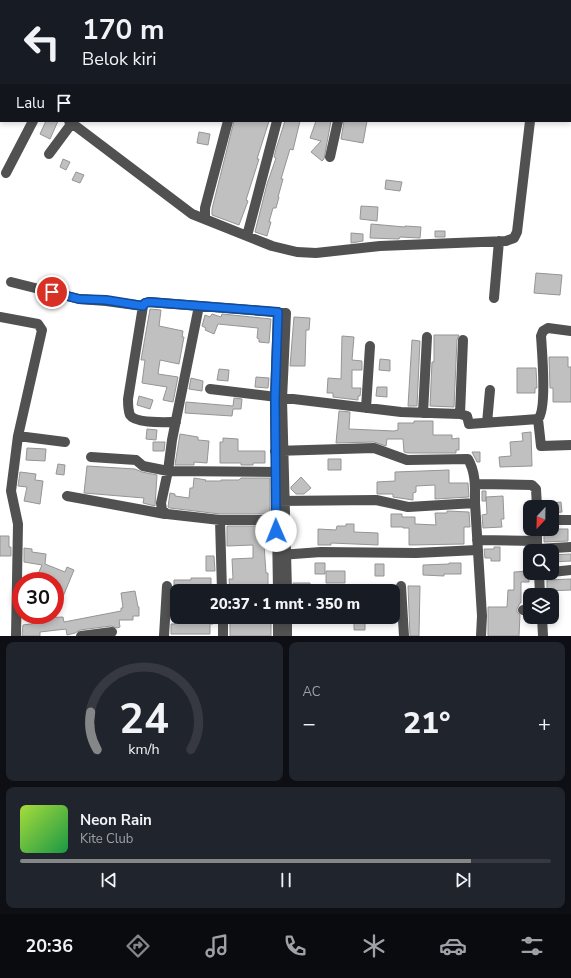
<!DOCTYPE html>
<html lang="id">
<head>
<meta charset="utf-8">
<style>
  body { margin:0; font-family:"Nunito Sans",sans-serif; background:#20242c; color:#f1f3f6; height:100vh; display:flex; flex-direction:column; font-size:15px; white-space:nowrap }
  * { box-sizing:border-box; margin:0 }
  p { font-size:13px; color:#9ea1a6 }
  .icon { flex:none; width:22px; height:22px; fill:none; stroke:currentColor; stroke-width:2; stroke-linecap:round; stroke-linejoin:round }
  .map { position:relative; height:636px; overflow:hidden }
  .drawer { display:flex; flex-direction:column; gap:6px; padding:6px; background:#0d0f14; flex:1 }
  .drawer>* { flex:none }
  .top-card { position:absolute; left:0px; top:0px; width:571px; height:122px; box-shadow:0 2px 6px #0003; background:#171b24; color:#f1f3f6; overflow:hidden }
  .needle { width:26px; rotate:202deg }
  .fabs { position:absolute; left:523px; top:500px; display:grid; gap:8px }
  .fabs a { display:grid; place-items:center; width:36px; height:36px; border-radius:8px; background:#171b24; box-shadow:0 2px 6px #0003; font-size:20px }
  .speed { position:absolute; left:12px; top:572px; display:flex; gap:8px; font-size:20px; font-weight:700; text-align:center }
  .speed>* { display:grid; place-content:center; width:52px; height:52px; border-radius:50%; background:#171b24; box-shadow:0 2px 6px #0003; line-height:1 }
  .speed .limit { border:6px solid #d22; background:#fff; color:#111 }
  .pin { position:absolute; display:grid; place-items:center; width:34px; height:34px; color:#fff; margin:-17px; border:2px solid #fff; border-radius:50%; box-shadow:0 1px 4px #0007 }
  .me { position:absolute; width:44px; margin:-22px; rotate:359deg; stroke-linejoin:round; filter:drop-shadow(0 0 3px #0008) }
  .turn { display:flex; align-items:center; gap:14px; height:84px; padding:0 16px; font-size:18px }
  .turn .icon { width:52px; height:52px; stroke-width:2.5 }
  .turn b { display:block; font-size:28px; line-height:34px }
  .then { display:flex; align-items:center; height:38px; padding:0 16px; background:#0003; gap:8px; font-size:15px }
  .big { font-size:30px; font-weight:800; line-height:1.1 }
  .drawer .tile { flex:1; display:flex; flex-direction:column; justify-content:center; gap:6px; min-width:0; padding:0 14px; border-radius:8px; background:#20242c }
  .drawer .dial { align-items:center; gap:0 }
  .dial svg { height:104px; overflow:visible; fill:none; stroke:#363941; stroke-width:7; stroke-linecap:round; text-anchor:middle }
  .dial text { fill:#f1f3f6; stroke:none }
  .song { display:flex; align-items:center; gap:12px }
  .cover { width:48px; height:48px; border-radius:6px; background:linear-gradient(135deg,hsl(80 70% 55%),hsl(140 70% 35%)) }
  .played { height:4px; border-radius:2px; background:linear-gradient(90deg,#858687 85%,#363941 85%) }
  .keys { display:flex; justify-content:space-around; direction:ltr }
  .heat { display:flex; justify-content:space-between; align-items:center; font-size:22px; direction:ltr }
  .drawer .tiles { flex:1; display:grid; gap:6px; grid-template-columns:1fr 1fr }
  .tile:last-child { grid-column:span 2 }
  .trip { position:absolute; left:170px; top:584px; width:230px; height:40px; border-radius:8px; background:#171b24; box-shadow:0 2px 6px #0003; font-weight:800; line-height:40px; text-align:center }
  .dock { display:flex; height:64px; justify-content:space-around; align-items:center; background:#090b0e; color:#9ea1a6 }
  .dock .icon { width:28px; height:28px }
  .dock .active { color:#858687 }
  .dock b { font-size:18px; color:#f1f3f6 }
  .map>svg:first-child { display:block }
</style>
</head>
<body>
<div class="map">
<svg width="571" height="636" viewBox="0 0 571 636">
  <rect width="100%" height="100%" fill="#fff"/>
  <path fill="#c0c0c0" stroke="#959595" d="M46 121H58L50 139 40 134Z
    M234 121H269L257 159H259L246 200 248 201 239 225 212 215V209Z
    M285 121H300L293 150 290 149 281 179H283L278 197H279L276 208H273L269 222H271L267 236 255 232 267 184 276 158 274 157 276 149Z
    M316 121H331L324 159 322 161 311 152 321 141 310 138Z
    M344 121H367L363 143 341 139Z
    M199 132 210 134 208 145 197 143Z
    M63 159 70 162 66 170 60 167Z
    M76 172 84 175 80 183 72 180Z
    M386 180 402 182 400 191 385 189Z
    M361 206 378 207 377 221 360 219Z
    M371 224 405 227V226L421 227 420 238 400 237 399 239 370 238Z
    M435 231H445V237H435Z
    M351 233 363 234V241L351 243Z
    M536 273 562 275 560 295 534 293Z
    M150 309 161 310 159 326 183 331 182 337H184L179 364 160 360 158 374 178 377 173 402 163 400 167 387 142 383 145 360H141Z
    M212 314 221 317 222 314 271 319 269 343 259 342V339L257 338 258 328 218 324 214 334 205 330 206 328 202 326 205 315 210 317Z
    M294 317 310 318 309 330H306L305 366H290Z
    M434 335H459L457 340 454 407 430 406 432 362H434Z
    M342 336 354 337 352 360 362 361V370H352V388H361L360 396H358V400L333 397V393H327L328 378 341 379Z
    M412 340 420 341 417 406H408Z
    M549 357H568V367H571V402H553V388H550Z
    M380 359 390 360V371L379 370Z
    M517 368H536L537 388H535V393H517Z
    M219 369 229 370 228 381 217 380Z
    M256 377 269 378 268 388 255 387Z
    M191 378 203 381 202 391 189 389Z
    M377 387H387V397L376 396Z
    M139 396 153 400 150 409 137 405Z
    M234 398 242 399 241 409H233L232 416 185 413 186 402 233 406Z
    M339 411 350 412 349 429 394 431 398 430V423H414V421H433V435H452V439L459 438V450H456V453H408L404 452 403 439H387L386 446 374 442 336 443Z
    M147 429 157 430 156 440 146 439Z
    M531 432 532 466 500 467 499 457 511 456 510 442 523 441 522 433Z
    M180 434 198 437V440L209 441 207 463 194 462V465H175Z
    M223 438 238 439V451H265V463H253V465H241V463H220V442H223Z
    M153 442H165L164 451H153Z
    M27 448 46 449 45 461 26 460Z
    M472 452H480V462H477Z
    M328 459H341V470H328Z
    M58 464 65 465 64 475 56 474Z
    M87 466 135 469 142 472 157 475 155 506 143 503 144 498 84 493Z
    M449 470V483H468L469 497 435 499V485L416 486V492L413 493V500L393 497V494H377V482L395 481V472Z
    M20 472 36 474 35 480 43 481 40 504 24 501 27 487 18 486Z
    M301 477 311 488 304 494H296L291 489V487Z
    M194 478 206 480 205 481H221V480H239L241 478H270V514H220L170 508 168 507 170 493 175 494V496L189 498 190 488H193Z
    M482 491H486V501H482Z
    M503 496 504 519H501L502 527 483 528 482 515 487 514 486 497Z
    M561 502 562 512 552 513V503Z
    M447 511 469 512 470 527H464V544L409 545V528H403V527H391V514H402V517H415V524L436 525 435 513H447Z
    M346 524H354V532L378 533V545L331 543V545H318V529L336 530 337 526H346Z
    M227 526H258V531H263L266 573H268V591H230L229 579H233L232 559 253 558V545L227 546Z
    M544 529H568V541L544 542Z
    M0 536H9V547H11V556H0Z
    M494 547H500V561H491V558H485L484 549H494Z
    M24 548 32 549V552L46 554 45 564 65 572 67 567 74 570 62 599 55 596V581H35L42 565 24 562Z
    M571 554V561L552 562V555Z
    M206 556H214L215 571H206Z
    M315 563H325V574H315Z
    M449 563H461V574H444V576L423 575V565L449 564Z
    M375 564H384V576H375Z
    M326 571H345V583H326Z
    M529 571V582H521V603H520L517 609V612L520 615 519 636H488V607H507L508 590H514V572Z
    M191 578H211V591H192V589H174V580H191Z
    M571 579V590L547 591V580Z
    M293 583H310V591H293Z
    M408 586H420L419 636H410Z
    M135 591 138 607H139V616H133V620H119L120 627 117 628 111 626 80 630 75 633 67 635 66 629 40 632V636H22L23 625 45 622 44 618 63 617 64 622 121 611V608H123L121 593Z
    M175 617H213V624H210V634H171V624H175Z
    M230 617H271V636H230Z
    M354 618H365V630H354Z"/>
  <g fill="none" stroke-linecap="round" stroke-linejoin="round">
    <path stroke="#515151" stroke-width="10" d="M104 0 110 1
      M2 1V0
      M197 1V0
      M238 1V0
      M280 1V0
      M320 1V0
      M357 1V0
      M430 1 431 0
      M0 18 1 11
      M0 68 1 69
      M570 102H571
      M69 121 192 214 272 246 297 252 316 253 380 246 506 241 514 238 517 232 530 121
      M49 154 72 123
      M330 157 338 121
      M6 173 33 121
      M205 218V208L228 121
      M247 236 277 121
      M11 282 79 299 106 301 143 306
      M494 298 499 241
      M199 306 172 440 168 471 161 503 162 510 167 514 220 520H276
      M0 317 38 324 42 330 18 436 11 491 18 524 16 636
      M210 389 401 412 460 414 467 416 469 424 538 419C547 410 542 351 541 336L543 331 548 328 571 331
      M366 408 370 346
      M423 413 427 337
      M460 414 463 340
      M538 419 541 446 571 445
      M176 422C166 422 136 424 130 415 128 410 128 404 128 399L143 306 145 303 149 302 286 313 282 399 287 591
      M487 423 490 390
      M18 436 65 442
      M275 451 374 448 407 460 468 459C476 473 475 487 475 503L482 616 481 636
      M91 457 136 460 143 466 168 471 281 472
      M476 484 532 485 536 489 537 507
      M67 496 165 514
      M278 501 376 500 408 507 475 503
      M220 520 222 591
      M552 520H571
      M537 529V547
      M477 540 537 541
      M537 549 571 547
      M280 555 321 552 416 553 477 550
      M552 572 571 570
      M539 573 540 595
      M401 586 404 636
      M278 591 275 398 278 312
      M523 610 530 612
      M223 617V636
      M278 617V636
      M287 617V636
      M542 617 543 636
      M81 636 112 632
      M164 636 167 586"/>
  </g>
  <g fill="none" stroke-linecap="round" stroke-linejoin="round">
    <g stroke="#114b97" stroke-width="10">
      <path id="route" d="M52 292 79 299 106 300 143 306 145 303 149 302 278 312 275 398 276 531"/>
    </g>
    <use href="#route" stroke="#1a73e8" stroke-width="7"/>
  </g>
</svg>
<div class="fabs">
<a><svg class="needle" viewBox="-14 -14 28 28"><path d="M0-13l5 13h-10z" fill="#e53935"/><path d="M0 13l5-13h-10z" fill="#9ea1a6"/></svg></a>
<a><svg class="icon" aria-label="search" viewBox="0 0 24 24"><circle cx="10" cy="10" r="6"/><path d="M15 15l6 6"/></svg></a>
<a><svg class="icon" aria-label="layers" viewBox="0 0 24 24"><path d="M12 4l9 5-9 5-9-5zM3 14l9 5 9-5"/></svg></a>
</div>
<div class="speed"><div class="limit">30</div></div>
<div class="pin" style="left:52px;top:292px;background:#d93025"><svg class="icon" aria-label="arrive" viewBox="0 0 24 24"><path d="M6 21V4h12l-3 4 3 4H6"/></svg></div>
<svg class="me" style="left:276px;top:531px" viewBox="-20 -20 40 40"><circle r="19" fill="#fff"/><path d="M0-13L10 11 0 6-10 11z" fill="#1a73e8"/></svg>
<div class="trip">20:37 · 1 mnt · 350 m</div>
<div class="top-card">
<div class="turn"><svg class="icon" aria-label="left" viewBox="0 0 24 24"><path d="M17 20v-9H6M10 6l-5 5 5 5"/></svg><div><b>170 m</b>Belok kiri</div></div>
<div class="then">Lalu<svg class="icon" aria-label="arrive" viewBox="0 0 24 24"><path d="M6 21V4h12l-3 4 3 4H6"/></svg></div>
</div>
</div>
<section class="drawer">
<div class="tiles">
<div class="tile dial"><svg viewBox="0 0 100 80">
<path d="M14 69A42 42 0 1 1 86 69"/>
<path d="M14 69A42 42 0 0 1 9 40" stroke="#858687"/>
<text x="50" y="56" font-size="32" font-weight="700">24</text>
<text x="50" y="72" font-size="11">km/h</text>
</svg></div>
<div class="tile"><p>AC</p>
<div class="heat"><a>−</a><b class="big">21°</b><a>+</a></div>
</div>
<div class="tile">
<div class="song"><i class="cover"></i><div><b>Neon Rain</b><p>Kite Club</p></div></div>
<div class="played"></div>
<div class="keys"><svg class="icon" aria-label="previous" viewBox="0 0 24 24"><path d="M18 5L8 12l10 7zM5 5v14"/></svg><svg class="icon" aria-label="pause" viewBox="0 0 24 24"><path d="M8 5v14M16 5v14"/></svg><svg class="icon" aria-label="next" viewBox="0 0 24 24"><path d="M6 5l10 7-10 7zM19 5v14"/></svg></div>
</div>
</div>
</section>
<nav class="dock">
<b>20:36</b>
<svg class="icon active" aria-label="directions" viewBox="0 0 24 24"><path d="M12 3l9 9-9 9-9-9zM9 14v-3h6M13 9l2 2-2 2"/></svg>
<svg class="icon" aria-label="music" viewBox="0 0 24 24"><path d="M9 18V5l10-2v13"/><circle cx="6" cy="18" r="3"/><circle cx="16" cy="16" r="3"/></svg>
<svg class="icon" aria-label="phone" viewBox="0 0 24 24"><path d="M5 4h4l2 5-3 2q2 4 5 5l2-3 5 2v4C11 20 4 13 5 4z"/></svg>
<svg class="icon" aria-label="climate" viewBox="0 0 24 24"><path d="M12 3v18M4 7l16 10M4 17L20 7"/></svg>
<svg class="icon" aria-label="car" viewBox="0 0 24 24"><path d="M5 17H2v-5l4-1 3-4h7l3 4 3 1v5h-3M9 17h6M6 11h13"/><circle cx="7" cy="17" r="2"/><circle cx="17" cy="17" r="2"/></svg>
<svg class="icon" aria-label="filters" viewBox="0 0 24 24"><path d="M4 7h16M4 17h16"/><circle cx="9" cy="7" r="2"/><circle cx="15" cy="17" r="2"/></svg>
</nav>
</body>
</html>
